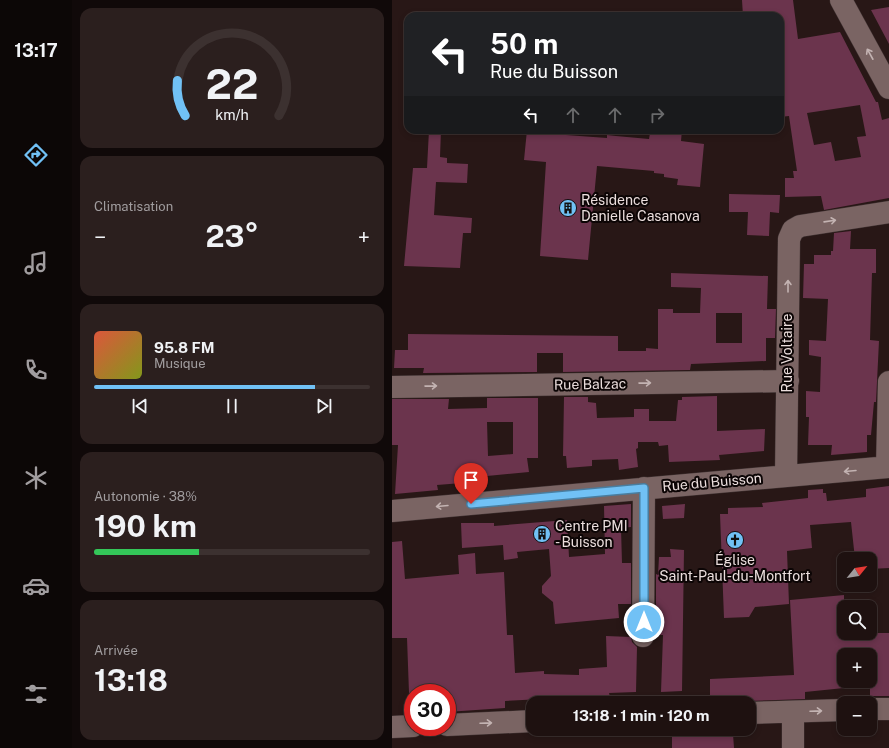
<!DOCTYPE html>
<html lang="fr">
<head>
<meta charset="utf-8">
<style>
  body { margin:0; font-family:"Public Sans",sans-serif; background:#2b1f1e; color:#f1f3f6; height:100vh; display:flex; flex-direction:column; font-size:15px; white-space:nowrap }
  * { box-sizing:border-box; margin:0 }
  p { font-size:13px; color:#a19d9f }
  .icon { flex:none; width:22px; height:22px; fill:none; stroke:currentColor; stroke-width:2; stroke-linecap:round; stroke-linejoin:round }
  .map { position:relative; flex:1; overflow:hidden }
  .sheet { display:flex; flex-direction:column; gap:8px; padding:8px; background:#100909; width:320px }
  .sheet>* { flex:none }
  .guide { position:absolute; left:12px; top:12px; width:380px; height:122px; border-radius:12px; box-shadow:0 2px 6px #0003,0 0 0 1px #3c3130; background:#202124; color:#fff; overflow:hidden }
  .needle { width:26px; rotate:60deg }
  .tools { position:absolute; left:445px; top:552px; display:grid; gap:8px }
  .tools a { display:grid; place-items:center; width:40px; height:40px; border-radius:8px; background:#1e1110; box-shadow:0 2px 6px #0003,0 0 0 1px #3c3130; font-size:20px }
  .speed { position:absolute; left:12px; top:684px; display:flex; gap:8px; font-size:20px; font-weight:700; text-align:center }
  .speed>* { display:grid; place-content:center; width:52px; height:52px; border-radius:50%; background:#1e1110; box-shadow:0 2px 6px #0003,0 0 0 1px #3c3130; line-height:1 }
  .speed .limit { border:6px solid #d22; background:#fff; color:#111 }
  .pin { position:absolute; display:grid; place-items:center; width:34px; height:34px; color:#fff; margin:-41px -17px; border-radius:50% 50% 50% 0; rotate:-45deg; box-shadow:0 0 4px #0007 }
  .pin .icon { rotate:45deg }
  .me { position:absolute; width:44px; margin:-22px; rotate:0deg; stroke-linejoin:round; filter:drop-shadow(0 0 3px #0008) }
  .turn { display:flex; align-items:center; gap:14px; height:84px; padding:0 20px; font-size:18px }
  .turn .icon { width:52px; height:52px; stroke-width:2.5 }
  .turn b { display:block; font-size:28px; line-height:34px }
  .lanes { display:flex; align-items:center; height:38px; padding:0 20px; background:#0003; justify-content:center; gap:20px; direction:ltr }
  .lanes .off { opacity:.35 }
  .big { font-size:30px; font-weight:700; line-height:1.1 }
  .sheet .card { flex:1; display:flex; flex-direction:column; justify-content:center; gap:6px; min-width:0; padding:0 14px; border-radius:12px; background:#2b1f1e }
  .sheet .dial { align-items:center; gap:0 }
  .dial svg { height:104px; overflow:visible; fill:none; stroke:#3c3130; stroke-width:7; stroke-linecap:round; text-anchor:middle }
  .dial text { fill:#f1f3f6; stroke:none }
  .song { display:flex; align-items:center; gap:12px }
  .cover { width:48px; height:48px; border-radius:6px; background:linear-gradient(135deg,hsl(10 70% 55%),hsl(70 70% 35%)) }
  .played { height:4px; border-radius:2px; background:linear-gradient(90deg,#71c1f5 80%,#3c3130 80%) }
  .keys { display:flex; justify-content:space-around; direction:ltr }
  .heat { display:flex; justify-content:space-between; align-items:center; font-size:22px; direction:ltr }
  .charge { height:6px; border-radius:3px; background:linear-gradient(90deg,#34c759 38%,#3c3130 0) }
  .trip { position:absolute; left:134px; top:696px; width:230px; height:40px; border-radius:12px; background:#1e1110; box-shadow:0 2px 6px #0003,0 0 0 1px #3c3130; font-weight:700; line-height:40px; text-align:center }
  main { display:flex; flex:1; min-height:0 }
  .tab-bar { display:flex; flex-direction:column; width:72px; justify-content:space-around; align-items:center; background:#0c0706; color:#a19d9f }
  .tab-bar .icon { width:28px; height:28px }
  .tab-bar .selected { color:#71c1f5 }
  .tab-bar b { font-size:18px; color:#f1f3f6 }
  .map>svg:first-child { display:block }
</style>
</head>
<body>
<main>
<nav class="tab-bar">
<b>13:17</b>
<svg class="icon selected" aria-label="directions" viewBox="0 0 24 24"><path d="M12 3l9 9-9 9-9-9zM9 14v-3h6M13 9l2 2-2 2"/></svg>
<svg class="icon" aria-label="music" viewBox="0 0 24 24"><path d="M9 18V5l10-2v13"/><circle cx="6" cy="18" r="3"/><circle cx="16" cy="16" r="3"/></svg>
<svg class="icon" aria-label="phone" viewBox="0 0 24 24"><path d="M5 4h4l2 5-3 2q2 4 5 5l2-3 5 2v4C11 20 4 13 5 4z"/></svg>
<svg class="icon" aria-label="climate" viewBox="0 0 24 24"><path d="M12 3v18M4 7l16 10M4 17L20 7"/></svg>
<svg class="icon" aria-label="car" viewBox="0 0 24 24"><path d="M5 17H2v-5l4-1 3-4h7l3 4 3 1v5h-3M9 17h6M6 11h13"/><circle cx="7" cy="17" r="2"/><circle cx="17" cy="17" r="2"/></svg>
<svg class="icon" aria-label="filters" viewBox="0 0 24 24"><path d="M4 7h16M4 17h16"/><circle cx="9" cy="7" r="2"/><circle cx="15" cy="17" r="2"/></svg>
</nav>
<section class="sheet">
<div class="card dial"><svg viewBox="0 0 100 80">
<path d="M14 69A42 42 0 1 1 86 69"/>
<path d="M14 69A42 42 0 0 1 8 42" stroke="#71c1f5"/>
<text x="50" y="56" font-size="32" font-weight="700">22</text>
<text x="50" y="72" font-size="11">km/h</text>
</svg></div>
<div class="card"><p>Climatisation</p>
<div class="heat"><a>−</a><b class="big">23°</b><a>+</a></div>
</div>
<div class="card">
<div class="song"><i class="cover"></i><div><b>95.8 FM</b><p>Musique</p></div></div>
<div class="played"></div>
<div class="keys"><svg class="icon" aria-label="previous" viewBox="0 0 24 24"><path d="M18 5L8 12l10 7zM5 5v14"/></svg><svg class="icon" aria-label="pause" viewBox="0 0 24 24"><path d="M8 5v14M16 5v14"/></svg><svg class="icon" aria-label="next" viewBox="0 0 24 24"><path d="M6 5l10 7-10 7zM19 5v14"/></svg></div>
</div>
<div class="card"><p>Autonomie · 38%</p><b class="big">190 km</b><div class="charge"></div></div>
<div class="card"><p>Arrivée</p><b class="big">13:18</b></div>
</section>
<div class="map">
<svg width="497" height="748" viewBox="0 0 497 748">
  <rect width="100%" height="100%" fill="#281716"/>
  <path fill="#6b344d" fill-rule="evenodd" d="M350 0H401L406 39 448 32 484 102H486L490 120 497 118V198L432 210 429 196 393 197V178H402L401 171H405L397 116 388 117V16H351ZM468 105 474 136 465 137 469 157 443 161 439 142 422 145 415 113Z
    M497 7V44L479 10Z
    M37 130H49L48 157 55 158V163L76 164 75 183 44 182 42 215 80 218 79 233H71L68 268 12 266 21 168H35Z
    M135 130H175L174 135 215 138V135L224 136 257 139 258 133H261V130H290L289 141 312 144 308 187 285 185 286 179 272 177V174L262 173V171L205 166 196 260 148 256 154 162 132 160Z
    M337 194 388 195 387 213 378 212 377 236 355 235 356 212H337Z
    M459 231 458 249H484V273H480L478 340 487 341 484 402H482L479 435H475V452L439 455 440 445H416L417 417H414V391L428 392 429 357 417 355V340L434 341 436 299 411 298 412 264H422V255H439V251H441L442 233Z
    M279 273 376 276 375 309H384L383 338H374V361L299 364 298 370 171 372V353H145V372L31 373 32 368H2L3 350H16V334L226 336V351H254V348L266 349V309H281V313H308L309 288 279 287ZM324 313H350V343H324Z
    M325 396V431L373 429 372 451 327 455 328 460 277 462 276 445 267 446 266 442H246V448L244 449 246 467 227 470 226 459 200 460V466L175 468 174 456H171L172 397H196V402L204 403 205 418 242 417V409H257V421H284L286 400H290V397Z
    M95 398H146V458H135L137 472 95 476V481L45 485 46 490 3 494 6 445H0V399H57L56 409 95 408ZM95 422H121V454L96 456Z
    M497 486V568L478 569V559H463L459 522 418 525 420 548 395 551 397 604 363 607 357 617 332 618 328 514H336V508L371 507 370 503 416 498V490L431 489V493H434L435 501 474 497V489Z
    M239 504V527L229 528 230 563H239V604H226L227 618 163 624 161 602 150 593V586L159 576 157 549 125 552 126 558 112 560 111 545 70 548 69 523H102V526L175 520 177 557 213 554 212 506Z
    M293 504 292 518 271 519 270 506Z
    M10 541 13 579 67 574 66 555 83 553 84 574 112 572 115 635H121L123 673 152 671V674L187 675V669L215 667 214 636 239 637 240 642 245 647 244 692 217 693 218 697 188 698V703L150 702V699L113 701V708L55 712V693H17L15 638H0V542Z
    M278 549 292 550 290 691 269 692 271 635H264V574L266 575 267 557H279Z
    M452 595V633H497V696H478V655H452V688L413 692V699L354 701V699L318 700V679L402 675 398 600Z
    M341 734 342 748H280V736Z"/>
  <g fill="none" stroke-linecap="round" stroke-linejoin="round">
    <g stroke="#403333" stroke-width="23">
      <path id="minor" d="M449 0 497 88
        M0 387 396 381
        M495 467 497 382
        M394 476 397 239 401 230 408 226 497 212
        M0 511 497 467
        M251 636 252 488
        M478 709H497
        M401 712V748
        M357 713 452 710
        M55 725 141 721
        M0 727 21 726"/>
    </g>
    <use href="#minor" stroke="#7a6463" stroke-width="22"/>
  </g>
  <defs><path id="oneway-shaft" d="M-6 0H5M1.5-3L5.5 0L1.5 3" fill="none" stroke-width="1.6" stroke-linecap="round" stroke-linejoin="round"/></defs>
  <g stroke="#c3b3b2">
    <use href="#oneway-shaft" transform="translate(478 54) rotate(-119)"/>
    <use href="#oneway-shaft" transform="translate(438 221) rotate(-8)"/>
    <use href="#oneway-shaft" transform="translate(396 286) rotate(-90)"/>
    <use href="#oneway-shaft" transform="translate(253 383) rotate(-1)"/>
    <use href="#oneway-shaft" transform="translate(39 386) rotate(-1)"/>
    <use href="#oneway-shaft" transform="translate(458 471) rotate(175)"/>
    <use href="#oneway-shaft" transform="translate(50 506) rotate(175)"/>
    <use href="#oneway-shaft" transform="translate(424 711) rotate(-2)"/>
    <use href="#oneway-shaft" transform="translate(94 723) rotate(-2)"/>
  </g>
  <g fill="none" stroke-linecap="round" stroke-linejoin="round">
    <g stroke="#497d9f" stroke-width="10">
      <path id="route" d="M79 504 252 488V622"/>
    </g>
    <use href="#route" stroke="#71c1f5" stroke-width="7"/>
  </g>
  <defs>
    <g id="building-disc" transform="scale(0.9)"><circle r="9.5" fill="#71c1f5" stroke="#0c0505"/><path d="M-4-6H4V6H1V3H-1V6H-4ZM-2.5-4.3h1.7v1.8h-1.7ZM.8-4.3h1.7v1.8H.8ZM-2.5-1h1.7V.8h-1.7ZM.8-1h1.7V.8H.8Z" fill="#111"/></g>
    <g id="church-disc" transform="scale(0.9)"><circle r="9.5" fill="#71c1f5" stroke="#0c0505"/><path d="M-1.2-6h2.4v3.5h3.3v2.4h-3.3V6h-2.4V-.1h-3.3v-2.4h3.3Z" fill="#111"/></g>
  </defs>
  <g fill-rule="evenodd">
    <use href="#building-disc" x="176" y="208"/>
    <use href="#building-disc" x="150" y="534"/>
    <use href="#church-disc" x="343" y="540"/>
  </g>
  <g text-anchor="middle" dominant-baseline="central" stroke-width="4" stroke-linejoin="round" paint-order="stroke">
    <g font-size="14" fill="#ebdedd" stroke="#0c0505" text-anchor="start">
      <text x="189" y="200">Résidence<tspan x="189" dy="16">Danielle Casanova</tspan></text>
      <text x="163" y="526">Centre PMI<tspan x="163" dy="16">- Buisson</tspan></text>
      <text x="343" y="560" text-anchor="middle">Église<tspan x="343" dy="16">Saint-Paul-du-Montfort</tspan></text>
    </g>
    <g font-size="14" fill="#ebdedd" stroke="#0c0505">
      <text transform="translate(395 353) rotate(-90)">Rue Voltaire</text>
      <text transform="translate(198 384) rotate(-1)">Rue Balzac</text>
      <text transform="translate(320 482) rotate(-5)">Rue du Buisson</text>
    </g>
  </g>
</svg>
<div class="tools">
<a><svg class="needle" viewBox="-14 -14 28 28"><path d="M0-13l5 13h-10z" fill="#e53935"/><path d="M0 13l5-13h-10z" fill="#a19d9f"/></svg></a>
<a><svg class="icon" aria-label="search" viewBox="0 0 24 24"><circle cx="10" cy="10" r="6"/><path d="M15 15l6 6"/></svg></a>
<a>+</a>
<a>−</a>
</div>
<div class="speed"><div class="limit">30</div></div>
<div class="pin" style="left:79px;top:504px;background:#d93025"><svg class="icon" aria-label="arrive" viewBox="0 0 24 24"><path d="M6 21V4h12l-3 4 3 4H6"/></svg></div>
<svg class="me" style="left:252px;top:622px" viewBox="-20 -20 40 40"><circle r="17" fill="#71c1f5" stroke="#fff" stroke-width="3"/><path d="M0-11L8 9 0 5-8 9z" fill="#fff"/></svg>
<div class="trip">13:18 · 1 min · 120 m</div>
<div class="guide">
<div class="turn"><svg class="icon" aria-label="left" viewBox="0 0 24 24"><path d="M17 20v-9H6M10 6l-5 5 5 5"/></svg><div><b>50 m</b>Rue du Buisson</div></div>
<div class="lanes"><svg class="icon" aria-label="left" viewBox="0 0 24 24"><path d="M17 20v-9H6M10 6l-5 5 5 5"/></svg><svg class="icon off" aria-label="ahead" viewBox="0 0 24 24"><path d="M12 20V5M6 11l6-6 6 6"/></svg><svg class="icon off" aria-label="ahead" viewBox="0 0 24 24"><path d="M12 20V5M6 11l6-6 6 6"/></svg><svg class="icon off" aria-label="right" viewBox="0 0 24 24"><path d="M7 20v-9h11M14 6l5 5-5 5"/></svg></div>
</div>
</div>
</main>
</body>
</html>
